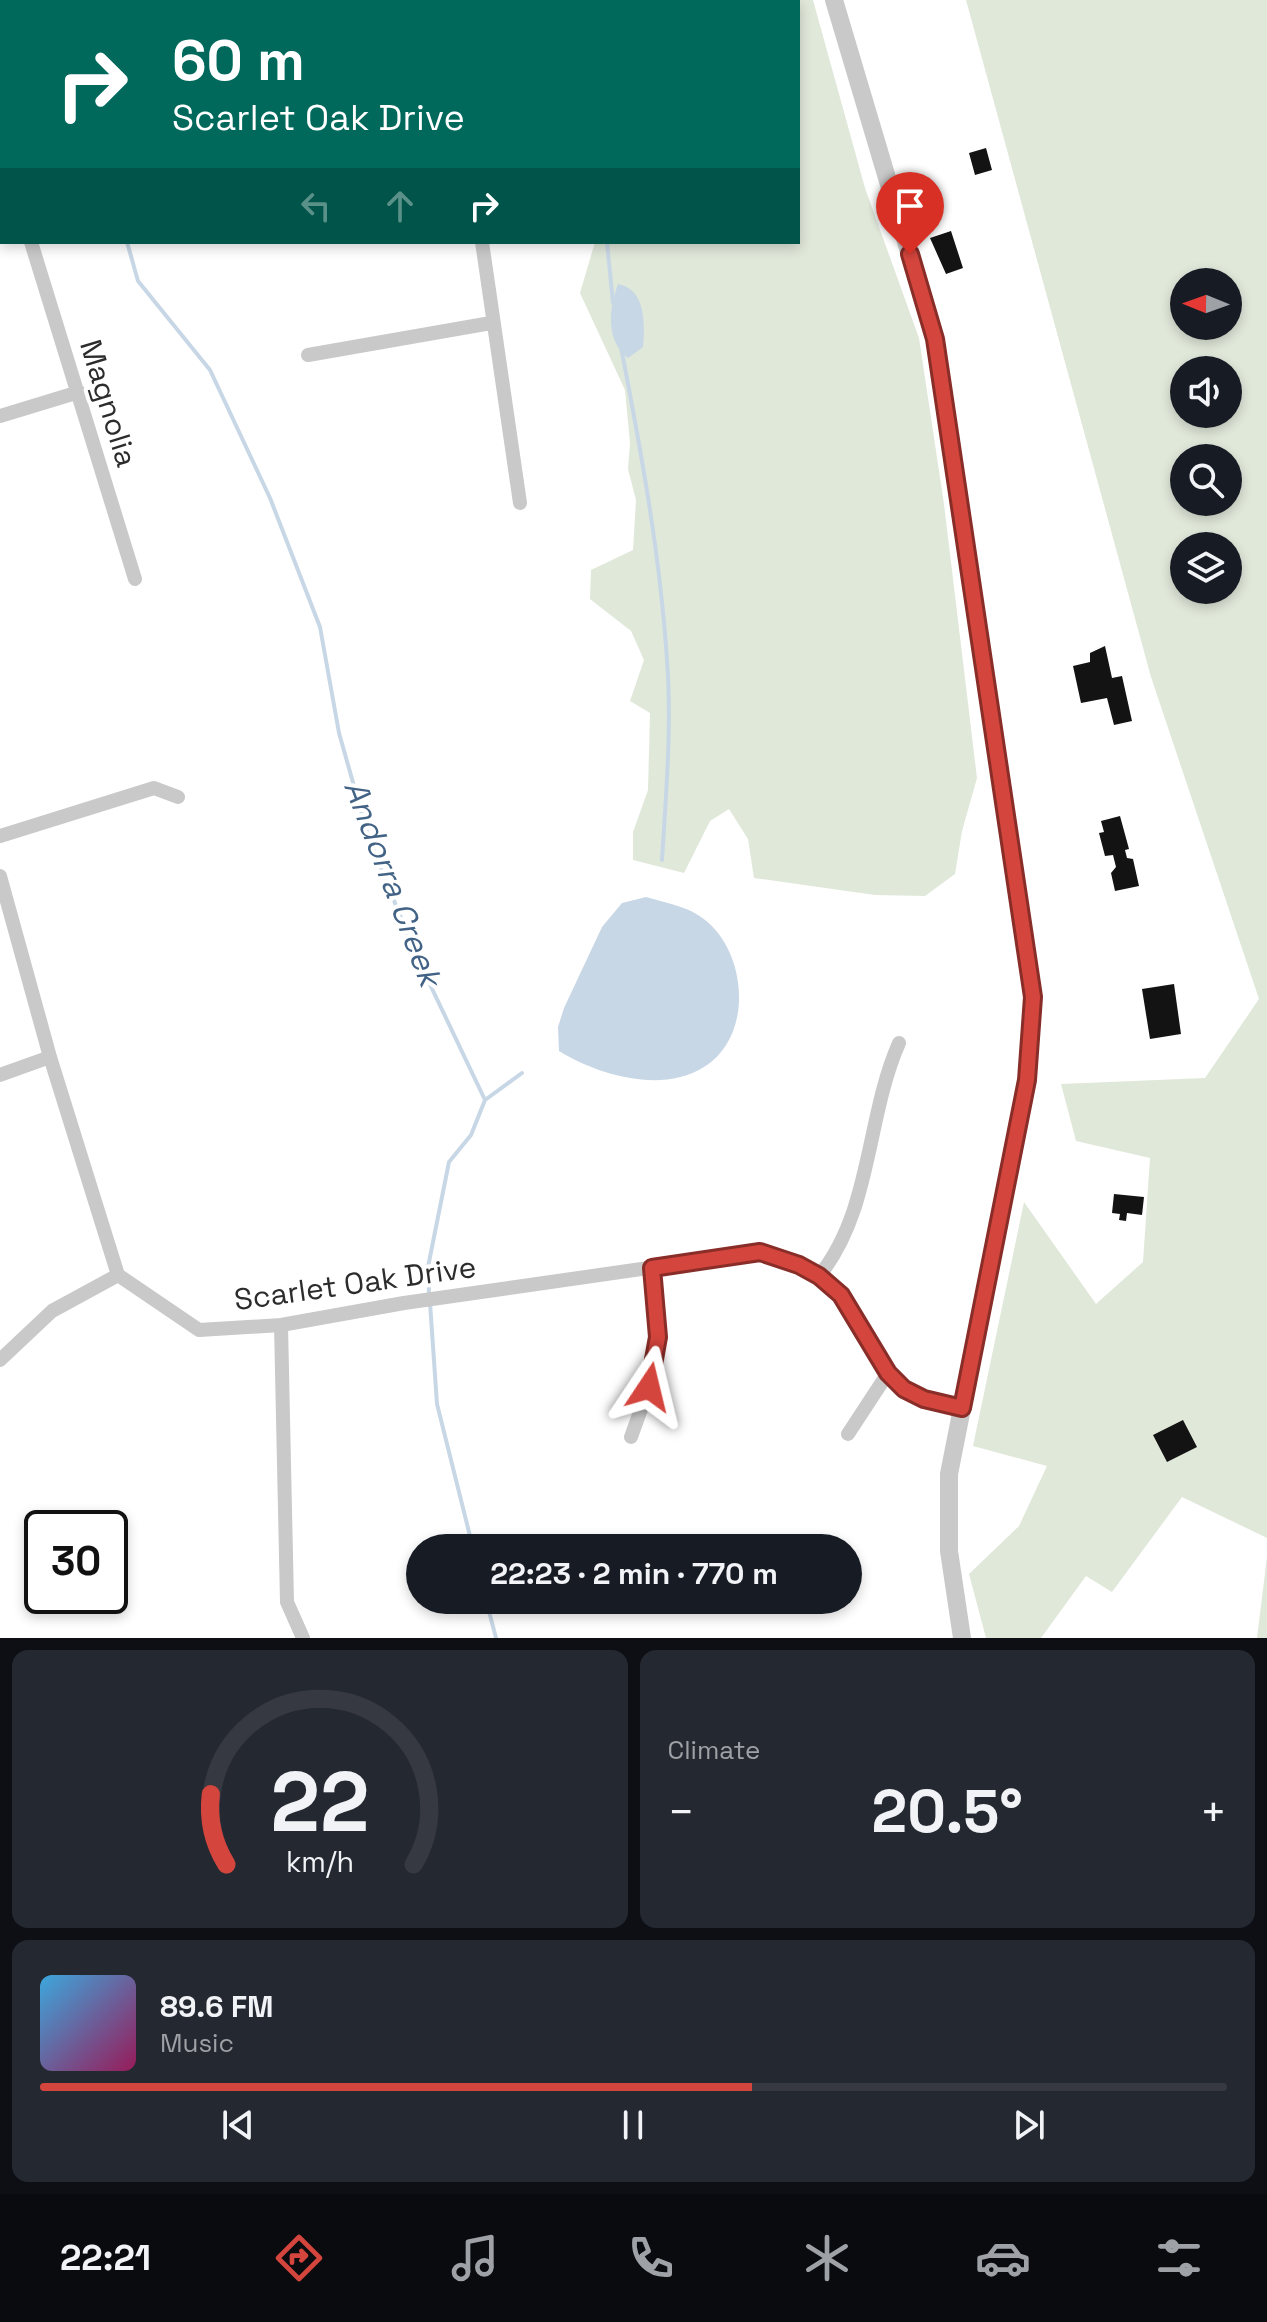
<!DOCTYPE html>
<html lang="en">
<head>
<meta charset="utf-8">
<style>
  body { margin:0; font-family:"Space Grotesk",sans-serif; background:#242831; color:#f1f3f6; height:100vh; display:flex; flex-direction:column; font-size:30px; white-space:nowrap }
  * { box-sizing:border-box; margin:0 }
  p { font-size:26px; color:#9ea1a6 }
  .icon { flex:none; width:44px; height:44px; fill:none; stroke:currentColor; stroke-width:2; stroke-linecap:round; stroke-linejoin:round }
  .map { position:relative; height:1638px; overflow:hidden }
  .side { display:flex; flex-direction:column; gap:12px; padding:12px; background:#0d0f14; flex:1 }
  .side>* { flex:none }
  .hud { position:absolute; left:0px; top:0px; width:800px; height:244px; box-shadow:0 4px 12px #0003; background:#00695c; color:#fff; overflow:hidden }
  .needle { width:52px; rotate:271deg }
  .tools { position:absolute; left:1170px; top:268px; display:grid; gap:16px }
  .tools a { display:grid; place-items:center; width:72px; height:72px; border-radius:50%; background:#171b24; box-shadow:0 4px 12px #0003; font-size:40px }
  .speed { position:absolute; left:24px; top:1510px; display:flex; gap:16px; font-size:40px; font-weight:700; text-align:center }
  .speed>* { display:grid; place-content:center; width:104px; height:104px; border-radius:50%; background:#171b24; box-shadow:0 4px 12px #0003; line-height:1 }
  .speed .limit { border:4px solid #111; border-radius:12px; background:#fff; color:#111 }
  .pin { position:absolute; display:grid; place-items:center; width:68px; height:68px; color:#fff; margin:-82px -34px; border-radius:50% 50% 50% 0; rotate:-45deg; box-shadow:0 0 8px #0007 }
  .pin .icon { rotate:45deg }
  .me { position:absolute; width:88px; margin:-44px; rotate:10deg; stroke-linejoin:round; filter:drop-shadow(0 0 6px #0008) }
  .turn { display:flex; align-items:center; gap:28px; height:168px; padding:0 40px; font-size:36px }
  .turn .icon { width:104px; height:104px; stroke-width:2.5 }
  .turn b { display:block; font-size:56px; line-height:68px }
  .lanes { display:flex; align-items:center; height:76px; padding:0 40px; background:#0003; justify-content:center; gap:40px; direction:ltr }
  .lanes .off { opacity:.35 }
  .big { font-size:60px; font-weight:600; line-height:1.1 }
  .side .widget { flex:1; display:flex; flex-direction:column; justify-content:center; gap:12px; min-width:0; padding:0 28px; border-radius:16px; background:#242831 }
  .side .dial { align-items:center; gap:0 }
  .dial svg { height:208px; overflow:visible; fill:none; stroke:#363941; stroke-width:7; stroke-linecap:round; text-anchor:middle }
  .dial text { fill:#f1f3f6; stroke:none }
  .song { display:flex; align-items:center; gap:24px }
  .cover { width:96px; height:96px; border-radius:12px; background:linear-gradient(135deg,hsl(200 70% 55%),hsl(330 70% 35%)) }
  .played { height:8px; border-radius:4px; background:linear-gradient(90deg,#d3453d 60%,#363941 60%) }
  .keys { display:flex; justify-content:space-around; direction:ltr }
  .heat { display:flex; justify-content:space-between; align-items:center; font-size:44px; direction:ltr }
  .side .tiles { flex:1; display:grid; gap:12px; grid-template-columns:1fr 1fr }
  .widget:last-child { grid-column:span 2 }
  .trip { position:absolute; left:406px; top:1534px; width:456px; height:80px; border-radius:40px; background:#171b24; box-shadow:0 4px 12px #0003; font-weight:600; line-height:80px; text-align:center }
  .tabs { display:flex; height:128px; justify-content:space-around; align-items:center; background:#090b0e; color:#9ea1a6 }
  .tabs .icon { width:56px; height:56px }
  .tabs .active { color:#d3453d }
  .tabs b { font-size:36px; color:#f1f3f6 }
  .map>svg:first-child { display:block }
</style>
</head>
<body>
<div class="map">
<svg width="1267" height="1638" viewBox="0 0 1267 1638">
  <rect width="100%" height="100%" fill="#fff"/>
  <path fill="#e0e8da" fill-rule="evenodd" d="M561 0H813L865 188 919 338 944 504 977 778 962 831 955 874 925 896 875 895 754 878 748 839 729 809 710 821 684 873 633 860V832L648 790 650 713 630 701 644 660 631 631 590 599 591 570 633 550 636 500 628 469 630 443 625 390 580 293 595 242H798V2Z
    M966 0H1267V1538L1182 1497 1112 1592 1086 1576 1041 1638H986L969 1574 1019 1526 1047 1466 973 1446 1024 1202 1096 1304 1143 1262 1150 1158 1076 1141 1061 1084 1205 1078 1259 999 1151 677ZM1184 282H1228V326H1184ZM1184 370H1228V414H1184ZM1184 458H1228V502H1184ZM1184 546H1228V590H1184Z
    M1267 1557V1638H1257Z"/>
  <path fill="#c8d7e6" d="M618 284C646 289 645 324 643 347L628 358C605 340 609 309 618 284Z
    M646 897C663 902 684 906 698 915 747 945 756 1035 704 1067 662 1094 598 1075 559 1051L558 1027 564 1008 602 927 622 903Z"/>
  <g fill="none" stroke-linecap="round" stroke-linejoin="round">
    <path stroke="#c8d7e6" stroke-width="4" d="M10 0 13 2
      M591 0V2
      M127 242 138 281 210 370 270 498 320 627 339 733 369 839 416 955 485 1100 471 1135 449 1162 428 1267 429 1294
      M607 242 613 303
      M621 347C641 451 660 554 667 660 672 726 666 794 662 860
      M485 1100 522 1073
      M430 1303 437 1404 473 1548
      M486 1600 496 1638"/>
  </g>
  <path fill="#131313" d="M986 148 992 170 975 175 969 153Z
    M951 231 963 268 946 274 930 238Z
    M1105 646 1112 678 1122 676 1132 721 1114 725 1107 698 1081 703 1073 666 1090 662V653Z
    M1120 816 1129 849 1125 850 1127 858 1133 859 1139 886 1115 891 1111 873 1116 867 1113 855 1105 856 1099 833 1104 832 1101 821Z
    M1174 984 1181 1034 1150 1039 1142 989Z
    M1114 1194 1144 1197 1142 1215 1127 1213 1126 1221 1119 1220 1120 1214 1112 1213Z
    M1183 1420 1197 1447 1167 1462 1153 1435Z"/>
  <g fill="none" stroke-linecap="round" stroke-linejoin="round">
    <path stroke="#c9c9c9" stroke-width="14" d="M265 0 266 2
      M465 0V2
      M0 147 2 153
      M31 242 135 579
      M482 242 520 503
      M308 355 491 323
      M0 416 79 392
      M0 836 154 788 178 797
      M0 876 50 1057 118 1275 199 1330 281 1325 404 1303 760 1252 819 1276 841 1295 888 1373 904 1389 924 1399 962 1408
      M0 1075 50 1057
      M819 1276C872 1211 866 1118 899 1043
      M281 1325 287 1602 303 1638
      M0 1360 52 1311 118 1275
      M848 1434 888 1373
      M631 1437 649 1387 658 1337 652 1268"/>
    <path stroke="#c9c9c9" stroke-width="18" d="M834 0 935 339 1033 997 1027 1080 949 1474V1551L962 1638"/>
  </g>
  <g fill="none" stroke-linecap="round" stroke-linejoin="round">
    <g stroke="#892d28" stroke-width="20">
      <path id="route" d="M649 1387 658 1337 652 1268 760 1252 799 1265 819 1276 841 1295 888 1373 904 1389 924 1399 962 1408 1027 1080 1033 997 935 339 910 254"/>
    </g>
    <use href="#route" stroke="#d3453d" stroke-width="14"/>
  </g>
  <g text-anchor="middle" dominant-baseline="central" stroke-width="8" stroke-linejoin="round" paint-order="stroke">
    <g font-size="30" fill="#2c2c2c" stroke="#fff">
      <text transform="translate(109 403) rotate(73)">Magnolia</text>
      <text transform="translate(355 1283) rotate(-8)">Scarlet Oak Drive</text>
    </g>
    <g font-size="32" font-style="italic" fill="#426385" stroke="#fff">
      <text transform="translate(393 883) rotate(69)">Andorra Creek</text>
    </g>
  </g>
</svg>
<div class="tools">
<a><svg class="needle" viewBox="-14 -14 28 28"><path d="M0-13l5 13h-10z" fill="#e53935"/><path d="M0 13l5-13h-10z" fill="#9ea1a6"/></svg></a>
<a><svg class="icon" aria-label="sound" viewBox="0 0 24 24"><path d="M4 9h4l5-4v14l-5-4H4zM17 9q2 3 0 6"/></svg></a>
<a><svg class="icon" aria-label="search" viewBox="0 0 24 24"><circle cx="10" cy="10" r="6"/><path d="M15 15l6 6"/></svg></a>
<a><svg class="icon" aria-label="layers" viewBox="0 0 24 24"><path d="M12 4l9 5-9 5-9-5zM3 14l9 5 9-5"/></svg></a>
</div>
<div class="speed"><div class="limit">30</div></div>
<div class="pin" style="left:910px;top:254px;background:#d93025"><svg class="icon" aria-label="arrive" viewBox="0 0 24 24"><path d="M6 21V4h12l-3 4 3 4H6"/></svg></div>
<svg class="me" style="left:649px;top:1387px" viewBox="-20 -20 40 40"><path d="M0-17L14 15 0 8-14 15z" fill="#d3453d" stroke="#fff" stroke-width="4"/></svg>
<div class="trip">22:23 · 2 min · 770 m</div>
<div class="hud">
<div class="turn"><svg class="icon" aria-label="right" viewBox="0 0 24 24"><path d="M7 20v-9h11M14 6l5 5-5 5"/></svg><div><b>60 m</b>Scarlet Oak Drive</div></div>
<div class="lanes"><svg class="icon off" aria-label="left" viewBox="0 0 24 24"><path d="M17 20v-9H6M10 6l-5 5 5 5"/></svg><svg class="icon off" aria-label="ahead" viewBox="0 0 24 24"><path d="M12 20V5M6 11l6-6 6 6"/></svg><svg class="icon" aria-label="right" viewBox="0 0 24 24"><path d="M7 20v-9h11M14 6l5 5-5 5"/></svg></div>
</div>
</div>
<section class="side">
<div class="tiles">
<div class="widget dial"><svg viewBox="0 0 100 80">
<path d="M14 69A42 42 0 1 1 86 69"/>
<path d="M14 69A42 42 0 0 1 8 42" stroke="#d3453d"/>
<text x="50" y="56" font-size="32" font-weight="700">22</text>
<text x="50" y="72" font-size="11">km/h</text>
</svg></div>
<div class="widget"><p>Climate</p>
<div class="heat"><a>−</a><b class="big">20.5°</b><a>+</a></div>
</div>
<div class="widget">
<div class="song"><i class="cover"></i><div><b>89.6 FM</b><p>Music</p></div></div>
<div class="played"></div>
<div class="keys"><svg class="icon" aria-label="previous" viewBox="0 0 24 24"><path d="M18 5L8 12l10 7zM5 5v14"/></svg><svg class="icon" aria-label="pause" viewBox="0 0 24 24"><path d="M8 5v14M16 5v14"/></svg><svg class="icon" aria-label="next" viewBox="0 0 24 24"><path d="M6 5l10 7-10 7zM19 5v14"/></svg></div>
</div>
</div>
</section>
<nav class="tabs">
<b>22:21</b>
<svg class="icon active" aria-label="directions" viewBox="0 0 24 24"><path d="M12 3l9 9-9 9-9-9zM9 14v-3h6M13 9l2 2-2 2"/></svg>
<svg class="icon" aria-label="music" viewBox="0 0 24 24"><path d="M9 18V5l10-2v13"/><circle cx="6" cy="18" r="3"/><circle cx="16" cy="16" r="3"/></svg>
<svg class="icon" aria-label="phone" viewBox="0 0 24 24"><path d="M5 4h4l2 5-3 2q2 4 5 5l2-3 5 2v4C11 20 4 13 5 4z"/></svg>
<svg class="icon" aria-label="climate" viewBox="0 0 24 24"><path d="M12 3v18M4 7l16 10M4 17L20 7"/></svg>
<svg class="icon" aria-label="car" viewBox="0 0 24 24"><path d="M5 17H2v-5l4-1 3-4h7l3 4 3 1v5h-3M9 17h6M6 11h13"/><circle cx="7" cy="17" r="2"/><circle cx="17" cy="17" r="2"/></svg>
<svg class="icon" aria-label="filters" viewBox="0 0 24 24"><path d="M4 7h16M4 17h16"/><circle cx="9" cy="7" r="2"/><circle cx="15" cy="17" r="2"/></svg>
</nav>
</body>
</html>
